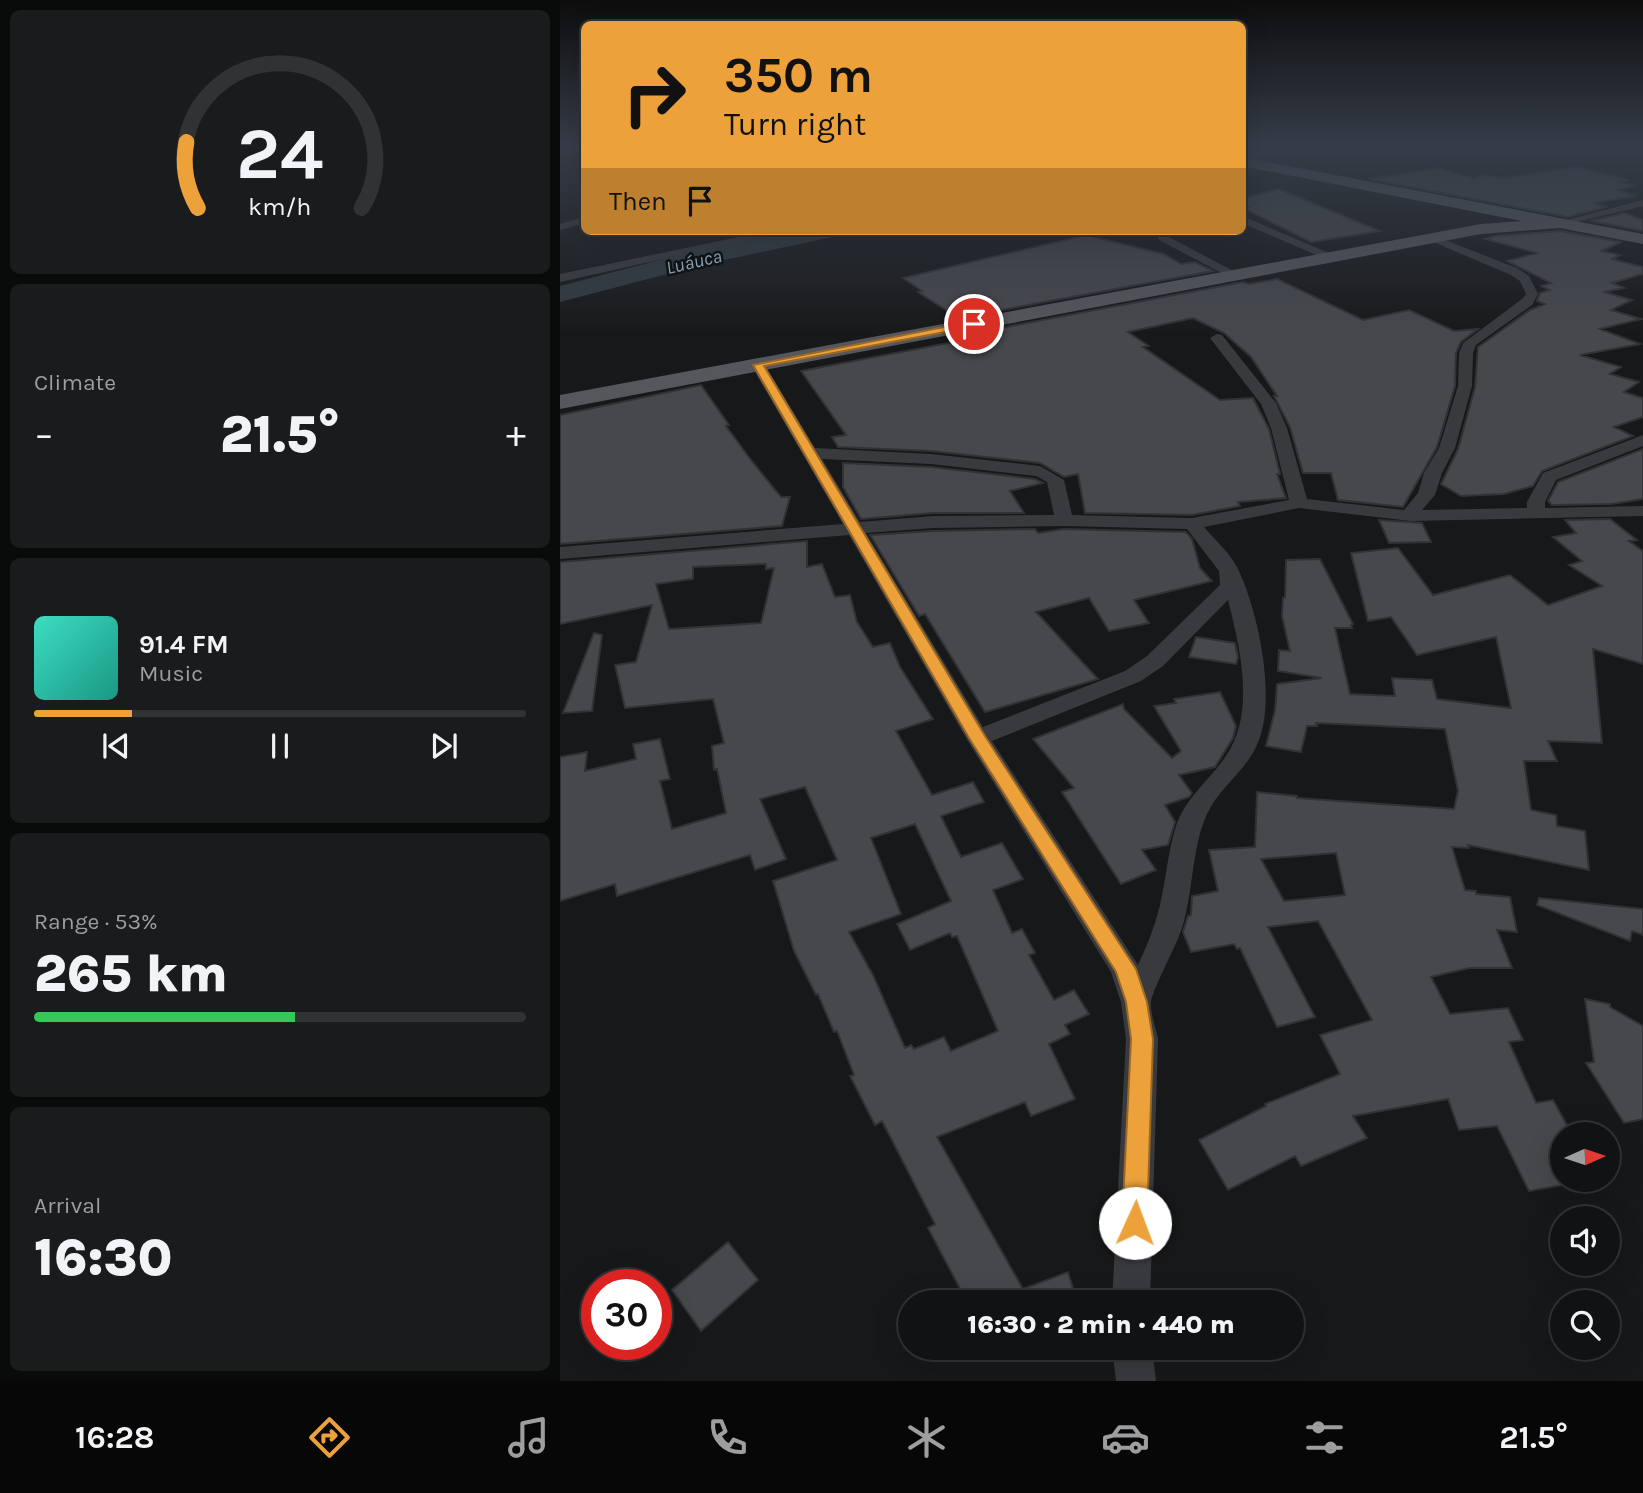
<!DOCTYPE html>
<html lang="en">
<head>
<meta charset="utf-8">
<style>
  body { margin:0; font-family:Karla,sans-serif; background:#1a1b1c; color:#f1f3f6; height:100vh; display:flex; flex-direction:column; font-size:26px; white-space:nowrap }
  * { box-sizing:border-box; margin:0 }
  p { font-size:23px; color:#9c9ea0 }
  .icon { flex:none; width:38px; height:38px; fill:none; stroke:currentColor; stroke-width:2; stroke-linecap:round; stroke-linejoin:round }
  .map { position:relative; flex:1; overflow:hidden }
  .details { display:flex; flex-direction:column; gap:10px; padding:10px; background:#090a0a; width:560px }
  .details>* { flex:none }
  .banner { position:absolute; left:21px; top:21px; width:665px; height:214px; border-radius:10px; box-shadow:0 7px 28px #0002,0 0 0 2px #303233; background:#eda13b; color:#111; overflow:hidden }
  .needle { width:46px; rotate:87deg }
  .tools { position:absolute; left:990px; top:1122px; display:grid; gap:14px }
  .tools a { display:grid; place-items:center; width:70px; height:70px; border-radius:50%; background:#111213; box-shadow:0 7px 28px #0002,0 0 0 2px #303233; font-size:35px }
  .speed { position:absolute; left:21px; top:1269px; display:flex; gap:14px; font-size:35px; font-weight:700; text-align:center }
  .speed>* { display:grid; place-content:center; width:91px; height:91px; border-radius:50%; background:#111213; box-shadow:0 7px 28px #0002,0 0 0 2px #303233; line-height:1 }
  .speed .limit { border:10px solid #d22; background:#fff; color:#111 }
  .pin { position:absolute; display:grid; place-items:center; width:60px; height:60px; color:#fff; margin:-30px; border:4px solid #fff; border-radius:50%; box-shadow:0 2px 7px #0007 }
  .me { position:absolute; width:77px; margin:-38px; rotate:2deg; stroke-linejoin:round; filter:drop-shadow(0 0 5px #0008) }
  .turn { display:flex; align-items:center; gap:24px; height:147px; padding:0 28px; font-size:32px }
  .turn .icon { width:91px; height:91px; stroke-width:2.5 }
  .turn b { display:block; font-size:49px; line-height:60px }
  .then { display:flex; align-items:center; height:66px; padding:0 28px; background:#0003; gap:14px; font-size:26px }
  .big { font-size:52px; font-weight:800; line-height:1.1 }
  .details .widget { flex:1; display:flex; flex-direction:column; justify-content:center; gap:10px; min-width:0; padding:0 24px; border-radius:10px; background:#1a1b1c }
  .details .dial { align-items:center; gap:0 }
  .dial svg { height:182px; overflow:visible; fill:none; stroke:#303233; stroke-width:7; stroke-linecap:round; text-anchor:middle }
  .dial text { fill:#f1f3f6; stroke:none }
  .song { display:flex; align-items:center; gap:21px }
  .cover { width:84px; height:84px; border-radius:10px; background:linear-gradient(135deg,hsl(170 70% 55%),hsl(170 70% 35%)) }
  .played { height:7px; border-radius:4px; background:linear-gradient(90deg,#eda13b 20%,#303233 20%) }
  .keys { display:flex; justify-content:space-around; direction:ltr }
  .heat { display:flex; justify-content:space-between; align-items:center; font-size:38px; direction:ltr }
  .charge { height:10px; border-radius:5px; background:linear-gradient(90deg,#34c759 53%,#303233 0) }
  .trip { position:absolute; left:338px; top:1290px; width:406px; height:70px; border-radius:35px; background:#111213; box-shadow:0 7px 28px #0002,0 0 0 2px #303233; font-weight:800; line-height:70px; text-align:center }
  .menu { display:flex; height:112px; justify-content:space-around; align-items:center; background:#070708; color:#9c9ea0 }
  .menu .icon { width:49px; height:49px }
  .menu .current { color:#eda13b }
  .menu b { font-size:32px; color:#f1f3f6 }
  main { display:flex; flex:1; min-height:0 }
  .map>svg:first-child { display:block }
</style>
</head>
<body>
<main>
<section class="details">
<div class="widget dial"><svg viewBox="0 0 100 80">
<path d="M14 69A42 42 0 1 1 86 69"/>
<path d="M14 69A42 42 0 0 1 9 40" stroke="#eda13b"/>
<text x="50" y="56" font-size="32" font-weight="700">24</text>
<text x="50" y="72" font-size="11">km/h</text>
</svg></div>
<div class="widget"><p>Climate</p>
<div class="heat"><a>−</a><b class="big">21.5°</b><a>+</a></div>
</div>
<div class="widget">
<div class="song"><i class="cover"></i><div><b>91.4 FM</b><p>Music</p></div></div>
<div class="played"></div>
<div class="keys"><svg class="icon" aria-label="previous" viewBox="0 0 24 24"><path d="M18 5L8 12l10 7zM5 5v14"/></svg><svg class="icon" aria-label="pause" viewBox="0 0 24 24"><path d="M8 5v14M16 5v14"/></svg><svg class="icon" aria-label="next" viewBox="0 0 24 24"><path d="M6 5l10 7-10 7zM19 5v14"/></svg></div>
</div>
<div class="widget"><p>Range · 53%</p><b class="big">265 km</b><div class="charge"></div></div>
<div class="widget"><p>Arrival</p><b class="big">16:30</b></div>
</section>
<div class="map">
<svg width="1083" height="1381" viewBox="0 0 1083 1381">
  <rect width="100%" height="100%" fill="#171819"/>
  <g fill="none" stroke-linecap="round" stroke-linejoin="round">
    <path fill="#303a3f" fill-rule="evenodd" d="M707 144H735L732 148 682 165V152Z
      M233 231H281L278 236 145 264 0 302V286L142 249Z"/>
  </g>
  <path fill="#46484c" stroke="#313235" stroke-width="2" fill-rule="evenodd" d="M1017 167 1069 180 1061 182 1076 186 1058 190 1076 196 1033 203 1046 207 1008 217 808 179 878 168 913 178 924 175 941 178Z
    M719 189 820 231 751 242 683 208 688 207 682 204V198Z
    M1064 213 1083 220V231L1031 221Z
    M1000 231 1061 242 1042 251 1060 255 1052 259 1083 267V274L1052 283 1064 288 1044 292 1072 300 1051 310 1081 319 1040 329 1080 344 1020 355 1061 367 1050 374 1079 382 1064 392 1083 398V417L1054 427 1073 436 982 471 973 486 944 494 901 496 881 484 898 449 915 387 918 347 970 310 985 304 977 301 980 293 990 290 981 286 991 283 947 261 977 253 925 239 935 236Z
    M526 235 604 254 621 264 635 262 653 271 398 318 358 292 362 291 343 278Z
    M717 279 803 320 849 310 894 331 918 329 901 342 896 353 895 386 877 447 843 507 778 500 771 473H743L730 427 714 396H717L691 357 664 333 633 318 568 332 589 346 583 347 660 400 693 398 709 429 720 474H717L726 498 678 502 680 506 632 515 525 513 518 474 504 477 480 463 371 451 278 447 272 437 286 435 241 371 425 336 419 332 683 282 689 284Z
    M141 385 169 425 166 426 191 460 221 497H230L222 526 0 544V415Z
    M1083 449V499L1052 504 992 505 988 501 998 482Z
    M283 463 371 467 475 479 483 483 450 491 464 513H373L301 519 283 487Z
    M1050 519 1077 540 1069 541 1083 551V664L1033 649 1042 743 988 741 997 761H964L971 810 996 815 997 826 1025 831 1029 870 908 845 909 848 892 847 905 890 916 891V894L950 897 957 932 937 930 952 968H909L871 977 890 1014 948 1008 963 1040 949 1042 976 1103 993 1100 1012 1134H1003V1185L969 1191 937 1126 899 1130 888 1099 793 1116 807 1138 741 1166 735 1156 668 1190 639 1140 706 1106 705 1104 780 1074 760 1035 812 1020 758 921 708 927 755 1017 717 1027 680 948 677 949 674 944 631 952 623 932 628 916 631 915 632 896 658 891 649 850 695 847 697 792 737 796V798L894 809 898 791 885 729 756 723 757 726H747L741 752 706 746 715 710 717 684 762 678 718 671 719 650 730 651 722 616 723 598H725L726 560 760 559 793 624 791 625 792 628H775L790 694 835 696 832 678 872 680 877 699 951 708 936 637 857 655 831 617 808 621 791 553 838 548 873 595 950 575 988 605 1042 586 1009 565 1022 561 993 537 1016 533 1005 520ZM776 853 785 895 724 901 701 859Z
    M819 520 862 523 871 542 829 543Z
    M475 529 478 533 504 529 626 532 632 539 640 568 652 581 574 600 589 623 549 631 529 598 476 612 538 679 425 712 365 614 359 616 310 535 373 531Z
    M247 541V567L262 564 275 597 290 595 297 622 313 647 330 643 340 667 373 719 336 731 372 795 413 782 424 802 381 816 401 857 442 843 463 879 433 890 452 933 462 929 475 953 469 955 494 1000 514 990 529 1014 505 1025 510 1034 489 1044 515 1099 471 1116 465 1102 377 1137 463 1289 508 1272 517 1302H407L368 1228 375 1224 322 1121 315 1125 290 1076 294 1075 277 1031 274 1032 258 994 256 995 234 951 213 881 277 860 245 787 200 799 226 859 195 870 190 855 57 896 55 884 0 901V757L27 752 25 771 76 759 73 744 100 739 110 779 100 781 112 829 166 813 157 769 154 770 152 746 164 743 153 699 65 708 55 665 76 662 92 605 0 624V562ZM206 564V569L214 568 201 623 109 629 96 584 133 579V567ZM355 824 391 901 337 924 350 950 390 933 392 937 397 936 438 1031 391 1051 384 1037 354 1049 351 1045 345 1048 313 975 289 932 341 914 311 838Z
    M34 633 42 635 32 711 3 713Z
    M636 637 675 643 678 657 676 664 629 657Z
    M660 692 676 726 673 738 655 767 619 775 632 793 629 797 605 805 615 822 608 845 582 850 596 870 561 884 502 792 514 788 473 739 563 704 564 709 612 758 621 751 594 706 616 703 614 699Z
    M979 898 1083 909V935L1072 931 1070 941 977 905Z
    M1025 999 1050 1004V1007L1083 1026V1119L1064 1123 1026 1063 1034 1062Z
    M168 1242 198 1280 141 1331 112 1290Z"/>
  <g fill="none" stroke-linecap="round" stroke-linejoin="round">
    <path fill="#393a3e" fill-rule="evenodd" d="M1083 200V206L1000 226 995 223Z
      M682 216 776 256 778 258 768 260 682 223Z
      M24 217V223L0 230V224Z
      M208 231H229L0 282V274Z
      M598 231H609L607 236 683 276 673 279 599 240 596 234Z
      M875 236 959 269 969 276 978 294 972 305 916 345 913 353 912 386 895 448 882 473 875 495 862 510 967 508V502L983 473 1083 435V446L996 480 985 502V508L1083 506V516L851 521 739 508 644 527C655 540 671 554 678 569 698 611 716 695 699 740 688 770 660 786 647 814 631 849 634 891 622 928 616 947 593 988 591 1002 590 1013 596 1028 598 1039L590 1302H552L566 1039 561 1002 551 972 406 738 289 535 0 559V547L283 524 191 365 198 361 205 365 255 448 371 454 480 466 504 480 512 515 632 518 729 500 711 428 701 404 650 338 657 334 662 335 716 403 727 428 747 499 844 510 858 493 864 473 879 448 898 386 899 353 903 343 962 299 966 294 960 281 951 275 871 241V237ZM262 459 371 464 476 476 487 482 494 515 373 516 300 522ZM504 526 627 529 659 571 660 585 587 656 565 671 423 727 306 533 373 528ZM668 600C680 648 696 712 666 756 649 781 626 797 616 826 608 851 606 879 600 905 595 926 587 946 578 965L432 741 581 681 603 666Z
      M552 1348H592L596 1381H556Z"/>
    <path fill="#55575d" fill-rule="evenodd" d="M682 157 1083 234V244L1000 228 921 234 0 409V395L921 224 962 221 682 166Z"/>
  </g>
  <linearGradient id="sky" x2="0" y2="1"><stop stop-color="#0d0d0e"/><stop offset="0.43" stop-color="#363d49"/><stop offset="1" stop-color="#363d49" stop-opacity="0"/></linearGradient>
  <rect width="1083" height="337" fill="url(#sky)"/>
  <path fill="#eda13b" stroke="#9a6926" stroke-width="2" d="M414 321 418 324 417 326 204 366 425 736 576 969 587 1002 593 1039 587 1223 584 1232 575 1236 566 1232 562 1223 571 1039 566 1002 556 972 409 738 193 365Z"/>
  <g text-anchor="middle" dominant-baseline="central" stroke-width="5" stroke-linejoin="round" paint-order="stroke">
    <g font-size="19" font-style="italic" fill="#82a1b3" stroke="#121314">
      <text transform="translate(134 262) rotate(-13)">Luáuca</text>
    </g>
  </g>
</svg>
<div class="tools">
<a><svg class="needle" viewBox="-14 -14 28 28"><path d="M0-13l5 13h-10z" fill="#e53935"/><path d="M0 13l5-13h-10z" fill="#9c9ea0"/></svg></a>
<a><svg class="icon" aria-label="sound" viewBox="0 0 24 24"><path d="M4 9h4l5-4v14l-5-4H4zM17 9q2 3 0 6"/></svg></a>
<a><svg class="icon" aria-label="search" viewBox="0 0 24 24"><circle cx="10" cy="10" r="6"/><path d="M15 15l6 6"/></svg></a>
</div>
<div class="speed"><div class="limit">30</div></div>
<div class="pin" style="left:414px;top:324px;background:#d93025"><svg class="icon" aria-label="arrive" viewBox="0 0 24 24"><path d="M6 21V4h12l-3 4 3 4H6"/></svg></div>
<svg class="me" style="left:575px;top:1223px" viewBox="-20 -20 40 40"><circle r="19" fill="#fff"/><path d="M0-13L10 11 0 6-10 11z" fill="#eda13b"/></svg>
<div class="trip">16:30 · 2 min · 440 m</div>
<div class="banner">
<div class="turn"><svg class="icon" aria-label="right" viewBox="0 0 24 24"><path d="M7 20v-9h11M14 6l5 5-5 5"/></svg><div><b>350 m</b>Turn right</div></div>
<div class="then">Then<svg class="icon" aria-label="arrive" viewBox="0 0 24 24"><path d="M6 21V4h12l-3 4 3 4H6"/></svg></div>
</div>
</div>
</main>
<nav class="menu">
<b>16:28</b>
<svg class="icon current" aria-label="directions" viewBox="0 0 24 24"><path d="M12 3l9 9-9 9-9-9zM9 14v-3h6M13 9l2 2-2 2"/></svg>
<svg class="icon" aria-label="music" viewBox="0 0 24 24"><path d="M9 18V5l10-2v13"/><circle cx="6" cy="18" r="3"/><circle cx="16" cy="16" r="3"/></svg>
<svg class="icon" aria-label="phone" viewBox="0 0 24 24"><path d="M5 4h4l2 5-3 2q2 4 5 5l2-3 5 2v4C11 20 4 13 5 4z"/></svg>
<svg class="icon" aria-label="climate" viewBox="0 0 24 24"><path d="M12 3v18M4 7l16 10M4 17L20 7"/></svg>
<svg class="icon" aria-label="car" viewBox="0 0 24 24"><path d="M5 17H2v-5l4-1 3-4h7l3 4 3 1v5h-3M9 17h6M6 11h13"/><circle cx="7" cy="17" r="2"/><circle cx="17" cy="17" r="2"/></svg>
<svg class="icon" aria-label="filters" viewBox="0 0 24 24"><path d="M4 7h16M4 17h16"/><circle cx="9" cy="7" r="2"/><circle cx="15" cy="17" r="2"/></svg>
<b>21.5°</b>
</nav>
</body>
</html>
